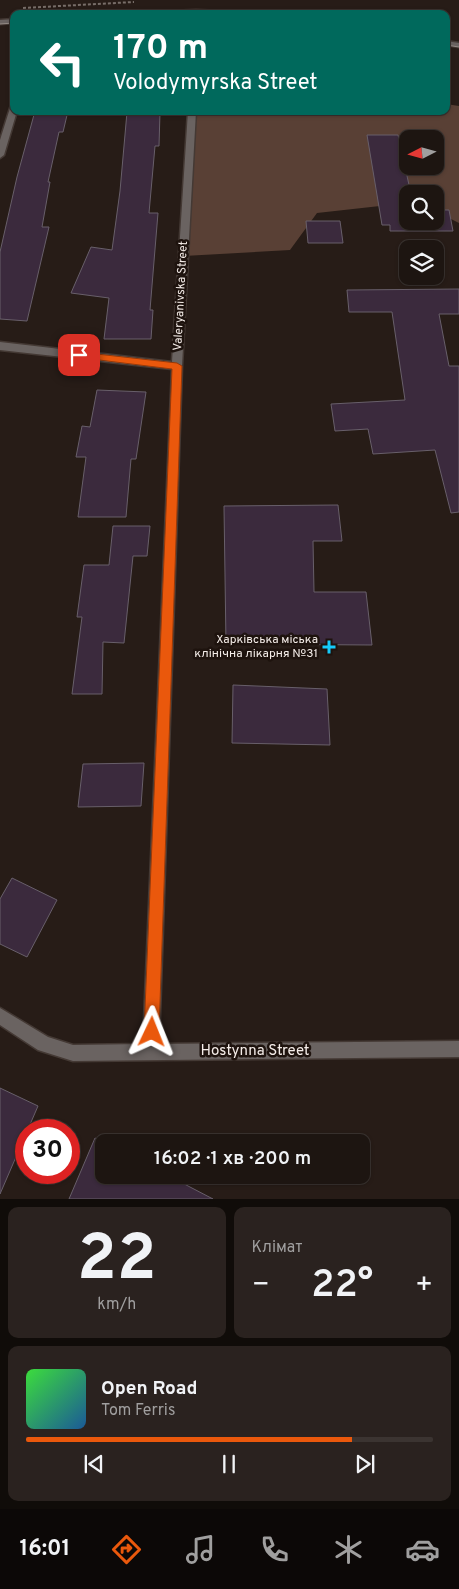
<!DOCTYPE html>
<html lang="uk">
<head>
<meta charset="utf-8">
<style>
  body { margin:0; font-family:Overpass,sans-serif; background:#2a221f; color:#f1f3f6; height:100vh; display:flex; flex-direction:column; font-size:19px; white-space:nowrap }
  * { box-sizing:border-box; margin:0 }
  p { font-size:16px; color:#a09f9f }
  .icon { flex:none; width:28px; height:28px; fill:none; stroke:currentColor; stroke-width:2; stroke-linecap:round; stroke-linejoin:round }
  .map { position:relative; height:1199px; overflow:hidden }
  .drawer { display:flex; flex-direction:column; gap:8px; padding:8px; background:#100c09; flex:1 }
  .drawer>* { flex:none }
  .top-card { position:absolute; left:10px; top:10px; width:440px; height:105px; border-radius:10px; box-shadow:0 1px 4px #0004,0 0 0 1px #3b3431; background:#00695c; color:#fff; overflow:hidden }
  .needle { width:32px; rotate:264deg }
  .fabs { position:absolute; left:399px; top:130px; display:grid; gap:10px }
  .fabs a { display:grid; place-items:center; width:45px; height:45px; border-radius:10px; background:#1d1511; box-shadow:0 1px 4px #0004,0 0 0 1px #3b3431; font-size:25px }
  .speed { position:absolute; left:15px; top:1119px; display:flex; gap:10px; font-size:25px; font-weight:700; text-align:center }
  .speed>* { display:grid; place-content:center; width:65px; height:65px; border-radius:50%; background:#1d1511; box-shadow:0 1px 4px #0004,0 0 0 1px #3b3431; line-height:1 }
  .speed .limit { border:8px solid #d22; background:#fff; color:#111 }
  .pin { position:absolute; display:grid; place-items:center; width:42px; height:42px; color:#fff; margin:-21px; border-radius:10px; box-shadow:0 2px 8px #0006 }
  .me { position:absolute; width:55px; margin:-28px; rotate:2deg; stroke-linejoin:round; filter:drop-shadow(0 0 4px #0008) }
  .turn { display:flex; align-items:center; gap:18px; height:105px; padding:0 20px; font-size:22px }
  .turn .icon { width:65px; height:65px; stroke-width:2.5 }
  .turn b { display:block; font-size:35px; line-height:42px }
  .big { font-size:38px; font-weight:600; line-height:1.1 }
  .drawer .widget { flex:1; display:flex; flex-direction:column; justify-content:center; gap:8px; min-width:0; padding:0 18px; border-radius:10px; background:#2a221f }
  .drawer .dial { align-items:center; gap:0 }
  .dial b { font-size:65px; line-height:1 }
  .song { display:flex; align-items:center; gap:15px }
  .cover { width:60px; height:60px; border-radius:8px; background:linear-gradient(135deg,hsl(120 70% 55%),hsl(210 70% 35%)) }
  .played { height:5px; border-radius:2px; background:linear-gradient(90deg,#ea580c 80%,#3b3431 80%) }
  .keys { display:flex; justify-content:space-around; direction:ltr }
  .heat { display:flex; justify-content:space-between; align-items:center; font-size:28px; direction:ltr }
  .drawer .tiles { flex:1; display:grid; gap:8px; grid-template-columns:1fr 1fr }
  .widget:last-child { grid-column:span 2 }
  .trip { position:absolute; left:95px; top:1134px; width:275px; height:50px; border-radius:10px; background:#1d1511; box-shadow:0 1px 4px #0004,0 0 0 1px #3b3431; font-weight:600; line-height:50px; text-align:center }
  .tabs { display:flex; height:80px; justify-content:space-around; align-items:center; background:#0c0807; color:#a09f9f }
  .tabs .icon { width:35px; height:35px }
  .tabs .current { color:#ea580c }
  .tabs b { font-size:22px; color:#f1f3f6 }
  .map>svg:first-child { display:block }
</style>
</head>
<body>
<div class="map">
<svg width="459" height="1199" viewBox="0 0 459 1199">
  <rect width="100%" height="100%" fill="#271c17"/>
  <path fill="#594035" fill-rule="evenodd" d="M446 104 459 106V223L435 211V194H408L407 203 317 213 290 250 184 256 194 111H446ZM408 139H435V166H408Z"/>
  <path fill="#3b2a3d" stroke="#685f6a" d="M35 111H68L63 132H59L48 182H50L42 227H49L27 321 0 319V252L17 177Z
    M127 112H160L159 146H155L149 213H158L150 310H153L151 339H104L109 298 71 293 91 247 112 250 120 191Z
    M367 135H398L411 194H408V221H435V210H449L453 231H390V225H382Z
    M306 221H340L343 243H308Z
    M459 289V314H439L449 366H459V512L451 513 435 450 373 454 368 429 335 431 331 404 405 400 392 312H349L347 290Z
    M97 390 146 392 136 459H131L126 517H78L86 457H76L82 426 90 427Z
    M338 505 342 541H313L314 592H366L372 645 226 644 224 506Z
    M113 526H150L147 556H133L124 643 103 642 102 694H72L82 617H77L84 565H109Z
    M233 685 327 689 330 745 232 743Z
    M144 763 141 806 78 807 83 764Z
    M12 878 57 900 27 957 0 944V899Z
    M0 1088 38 1106 0 1194Z
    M95 1138 104 1142V1175H167L213 1199H69Z"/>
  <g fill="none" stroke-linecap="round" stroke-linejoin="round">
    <g stroke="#443934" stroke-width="3">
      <path id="minor" d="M196 10 250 12 254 14H140L144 12Z
        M14 19V23L0 24V20Z
        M446 41 459 43V47L446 45Z
        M11 105H14V111H17L4 155 0 158V140Z
        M188 111H196L182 366 159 1044 459 1041V1057L73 1061 38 1050 0 1025V1008L48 1037 73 1045 143 1044 172 369 0 350V342L172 362Z"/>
    </g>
    <path stroke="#786e69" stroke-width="2" stroke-dasharray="3 2" stroke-linecap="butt" d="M23 8 134 2"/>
    <use href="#minor" fill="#6a6361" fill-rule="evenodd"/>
    <path stroke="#958c87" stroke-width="1" d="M115 14 198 10 271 14
      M0 24 14 23
      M446 45 459 47"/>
  </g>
  <path fill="#ea580c" stroke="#983908" d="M79 352 177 363 182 366 159 1032 157 1037 152 1039 146 1037 144 1032 172 369 75 357V353Z"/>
  <path fill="#15cafb" stroke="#1e130e" stroke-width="2" d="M326.5 639.5h5v5h5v5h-5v5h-5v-5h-5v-5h5z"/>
  <g text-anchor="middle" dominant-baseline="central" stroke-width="5" stroke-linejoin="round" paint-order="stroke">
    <g font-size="12" fill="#f5ede9" stroke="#1e130e">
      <text transform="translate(181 296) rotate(-87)">Valeryanivska Street</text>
    </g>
    <g font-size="12" fill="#f5ede9" stroke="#1e130e" text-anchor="end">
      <text x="318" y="640">Харківська міська<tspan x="318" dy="14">клінічна лікарня №31</tspan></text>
    </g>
    <g font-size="15" fill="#f5ede9" stroke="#1e130e">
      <text x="255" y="1051">Hostynna Street</text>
    </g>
  </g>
</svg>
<div class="fabs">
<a><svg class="needle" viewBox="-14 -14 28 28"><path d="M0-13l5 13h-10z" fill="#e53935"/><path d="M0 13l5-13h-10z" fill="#a09f9f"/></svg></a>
<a><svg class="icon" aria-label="search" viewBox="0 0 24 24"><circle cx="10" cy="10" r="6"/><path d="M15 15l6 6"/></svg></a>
<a><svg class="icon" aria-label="layers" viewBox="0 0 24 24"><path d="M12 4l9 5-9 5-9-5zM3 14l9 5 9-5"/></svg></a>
</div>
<div class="speed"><div class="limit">30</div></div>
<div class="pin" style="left:79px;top:355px;background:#d93025"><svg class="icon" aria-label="arrive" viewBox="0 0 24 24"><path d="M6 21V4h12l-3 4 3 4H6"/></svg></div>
<svg class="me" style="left:152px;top:1032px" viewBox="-20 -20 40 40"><path d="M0-17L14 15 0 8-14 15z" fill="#ea580c" stroke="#fff" stroke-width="4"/></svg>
<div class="trip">16:02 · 1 хв · 200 m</div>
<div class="top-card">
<div class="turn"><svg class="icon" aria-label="left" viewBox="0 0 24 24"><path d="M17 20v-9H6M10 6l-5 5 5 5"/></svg><div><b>170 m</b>Volodymyrska Street</div></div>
</div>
</div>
<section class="drawer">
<div class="tiles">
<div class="widget dial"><b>22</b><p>km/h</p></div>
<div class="widget"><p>Клімат</p>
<div class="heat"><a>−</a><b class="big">22°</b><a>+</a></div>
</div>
<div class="widget">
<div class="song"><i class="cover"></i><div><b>Open Road</b><p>Tom Ferris</p></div></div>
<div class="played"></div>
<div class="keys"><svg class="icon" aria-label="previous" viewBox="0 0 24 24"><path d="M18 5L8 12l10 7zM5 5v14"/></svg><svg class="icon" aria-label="pause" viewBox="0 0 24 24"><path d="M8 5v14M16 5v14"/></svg><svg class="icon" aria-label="next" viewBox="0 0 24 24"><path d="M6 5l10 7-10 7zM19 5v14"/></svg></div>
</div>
</div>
</section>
<nav class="tabs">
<b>16:01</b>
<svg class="icon current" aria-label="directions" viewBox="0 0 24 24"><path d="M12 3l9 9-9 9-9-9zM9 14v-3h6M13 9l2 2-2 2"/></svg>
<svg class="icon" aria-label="music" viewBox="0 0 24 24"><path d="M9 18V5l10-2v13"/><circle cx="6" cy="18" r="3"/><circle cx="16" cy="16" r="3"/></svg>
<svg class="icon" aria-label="phone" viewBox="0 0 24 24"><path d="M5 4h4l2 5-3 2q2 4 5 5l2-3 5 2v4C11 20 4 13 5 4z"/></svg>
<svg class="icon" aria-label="climate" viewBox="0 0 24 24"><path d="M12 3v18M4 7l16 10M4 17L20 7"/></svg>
<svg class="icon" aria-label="car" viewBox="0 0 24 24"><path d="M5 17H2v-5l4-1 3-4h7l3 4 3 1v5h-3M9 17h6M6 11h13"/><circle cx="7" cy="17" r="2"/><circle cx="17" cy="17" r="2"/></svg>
</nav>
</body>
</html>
